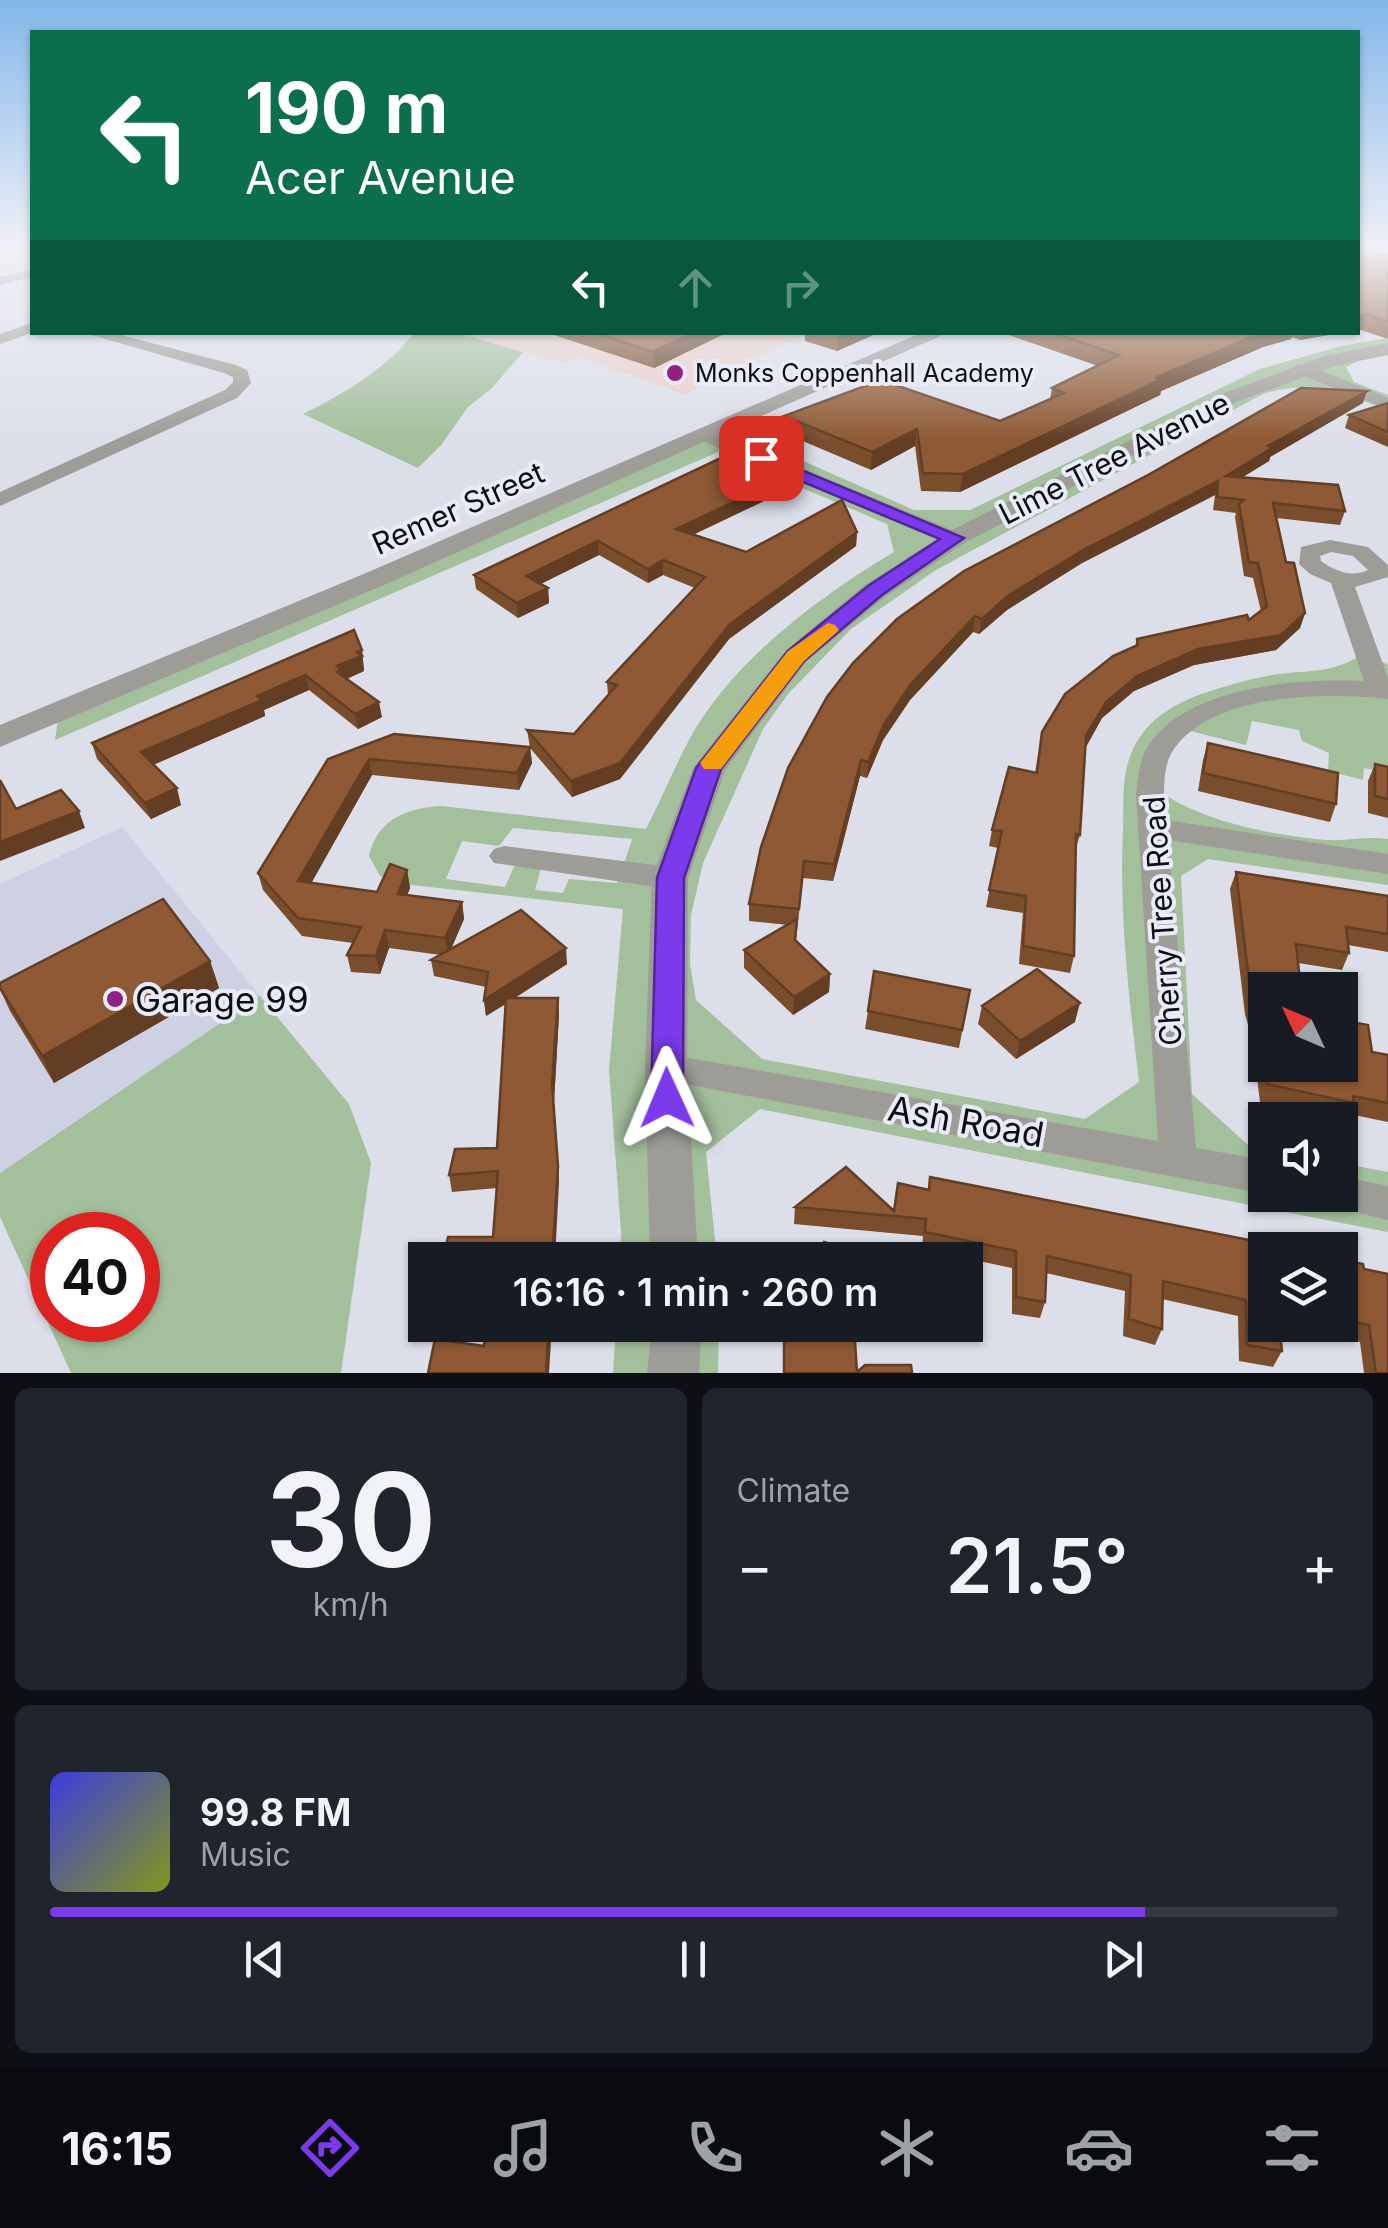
<!DOCTYPE html>
<html lang="en">
<head>
<meta charset="utf-8">
<style>
  body { margin:0; font-family:Inter,sans-serif; background:#20242c; color:#f1f3f6; height:100vh; display:flex; flex-direction:column; font-size:38px; white-space:nowrap }
  * { box-sizing:border-box; margin:0 }
  p { font-size:32px; color:#9ea1a6 }
  .icon { flex:none; width:55px; height:55px; fill:none; stroke:currentColor; stroke-width:2; stroke-linecap:round; stroke-linejoin:round }
  .map { position:relative; height:1373px; overflow:hidden }
  .drawer { display:flex; flex-direction:column; gap:15px; padding:15px; background:#0d0f14; flex:1 }
  .drawer>* { flex:none }
  .top-card { position:absolute; left:30px; top:30px; width:1330px; height:305px; border-radius:0px; box-shadow:0 2px 8px #0004; background:#0b6e4f; color:#fff; overflow:hidden }
  .needle { width:65px; rotate:314deg }
  .buttons { position:absolute; left:1248px; top:972px; display:grid; gap:20px }
  .buttons a { display:grid; place-items:center; width:110px; height:110px; border-radius:0px; background:#171b24; box-shadow:0 2px 8px #0004; font-size:50px }
  .speed { position:absolute; left:30px; top:1212px; display:flex; gap:20px; font-size:50px; font-weight:700; text-align:center }
  .speed>* { display:grid; place-content:center; width:130px; height:130px; border-radius:50%; background:#171b24; box-shadow:0 2px 8px #0004; line-height:1 }
  .speed .limit { border:15px solid #d22; background:#fff; color:#111 }
  .pin { position:absolute; display:grid; place-items:center; width:85px; height:85px; color:#fff; margin:-42px; border-radius:20px; box-shadow:0 5px 15px #0006 }
  .me { position:absolute; width:110px; margin:-55px; rotate:359deg; stroke-linejoin:round; filter:drop-shadow(0 0 8px #0008) }
  .turn { display:flex; align-items:center; gap:35px; height:210px; padding:0 50px; font-size:45px }
  .turn .icon { width:130px; height:130px; stroke-width:2.5 }
  .turn b { display:block; font-size:70px; line-height:85px }
  .lanes { display:flex; align-items:center; height:95px; padding:0 50px; background:#0003; justify-content:center; gap:50px; direction:ltr }
  .lanes .off { opacity:.35 }
  .big { font-size:75px; font-weight:600; line-height:1.1 }
  .drawer .card { flex:1; display:flex; flex-direction:column; justify-content:center; gap:15px; min-width:0; padding:0 35px; border-radius:15px; background:#20242c }
  .drawer .dial { align-items:center; gap:0 }
  .dial b { font-size:130px; line-height:1 }
  .song { display:flex; align-items:center; gap:30px }
  .cover { width:120px; height:120px; border-radius:15px; background:linear-gradient(135deg,hsl(240 70% 55%),hsl(70 70% 35%)) }
  .played { height:10px; border-radius:5px; background:linear-gradient(90deg,#7c3aed 85%,#363941 85%) }
  .keys { display:flex; justify-content:space-around; direction:ltr }
  .heat { display:flex; justify-content:space-between; align-items:center; font-size:55px; direction:ltr }
  .drawer .tiles { flex:1; display:grid; gap:15px; grid-template-columns:1fr 1fr }
  .card:last-child { grid-column:span 2 }
  .trip { position:absolute; left:408px; top:1242px; width:575px; height:100px; border-radius:0px; background:#171b24; box-shadow:0 2px 8px #0004; font-weight:600; line-height:100px; text-align:center }
  .tabs { display:flex; height:160px; justify-content:space-around; align-items:center; background:#090b0e; color:#9ea1a6 }
  .tabs .icon { width:70px; height:70px }
  .tabs .active { color:#7c3aed }
  .tabs b { font-size:45px; color:#f1f3f6 }
  .map>svg:first-child { display:block }
</style>
</head>
<body>
<div class="map">
<svg width="1388" height="1373" viewBox="0 0 1388 1373">
  <rect width="100%" height="100%" fill="#dcdeea"/>
  <path fill="#ced1e4" d="M122 827 260 996 0 1173V884Z"/>
  <path fill="#e9cecb" d="M457 333H806L684 394 577 357 563 363Z"/>
  <path fill="#a3bf9c" fill-rule="evenodd" d="M414 333H457L523 352 492 388 468 407 441 445 418 468 303 414C345 393 385 370 414 333Z
    M1388 338V355L1360 360 1346 367 1354 382 1388 395V410C1345 394 1308 379 1263 394L936 570 851 629 788 694 763 729 703 863 691 915 690 964 696 1000 762 1059 1085 1119 1139 1082C1129 997 1119 915 1123 830 1124 805 1121 777 1131 754 1141 727 1165 709 1191 698 1217 688 1245 680 1272 675 1311 669 1332 675 1366 652L1388 665V773L1364 768 1363 780 1328 771 1329 753 1302 741 1299 730 1252 721 1246 745 1178 728 1151 785C1196 821 1270 835 1327 840 1348 841 1367 836 1388 839V885L1208 859 1181 876 1192 1094 1248 1145 1265 1149V1195H1340V1163L1388 1172V1232L760 1109 706 1152 717 1260H620L621 1231 609 1070 623 909 404 884 380 876 369 856C377 820 406 808 441 806L646 829C661 800 674 768 690 738 732 661 820 596 894 552L887 524 718 452 55 740 59 712 741 421 750 424 751 438 914 510H970L1260 369 1341 346ZM513 828 632 839V840L617 883 569 879 563 893 535 890 543 861 518 858 505 887 446 879 462 841 499 846Z
    M260 996 349 1104 371 1163 341 1373H71L0 1217V1173ZM52 1235H138V1320H52Z
    M616 1325H719L718 1373H613Z"/>
  <g fill="none" stroke-linecap="round" stroke-linejoin="round">
    <path fill="#9e9c97" fill-rule="evenodd" d="M32 269V277L0 285V277Z
      M32 323 34 332 0 344V334Z
      M81 332H109L236 365 247 370 251 383 237 398 0 506V492L225 390 233 382V377L224 373Z
      M1296 365H1308L1388 398V409L1296 373Z
      M707 430 962 534 966 538 955 544 948 542 700 440V432Z
      M1330 540 1368 547 1388 565V577L1355 587 1388 678V699C1327 692 1210 692 1172 752 1161 771 1164 800 1166 820L1388 854V874L1168 840 1196 1148 1265 1160V1194L654 1078 649 1068 654 1058 666 1054 1158 1141 1136 794C1138 779 1139 762 1147 748 1184 686 1300 678 1364 681L1331 583 1310 574 1299 564 1301 547ZM1331 552 1353 556 1368 570C1351 578 1335 571 1321 561L1320 556Z
      M504 846 670 867 681 871 685 878 681 885 670 889 494 863 489 856 494 849Z
      M1340 1176 1388 1186V1220L1326 1205 1322 1195H1340Z"/>
    <path fill="#9e9c97" fill-rule="evenodd" d="M923 332H949L384 585 0 747V725L366 573Z
      M1388 343V355L1334 366 1236 402 964 543 885 597 806 662 725 770 688 878 687 1068 698 1260H650L645 1068 652 878 693 768 786 650 865 585 946 533 1222 394 1322 357Z
      M652 1325H702L699 1373H647Z"/>
  </g>
  <path fill="#7a4d2d" d="M1388 256V339L1361 330H1358Z
    M545 332H728L654 368Z
    M805 332H880L837 351 805 341Z
    M1007 332H1345L1300 340 1292 337 1291 339 1263 347 1161 391 1160 395 960 492 921 491 915 446 871 470 784 433V416L1000 421 1050 399 1052 388 1098 366 1006 334Z
    M1363 403 1270 457 1269 461 1242 477 1345 511 1340 525 1276 518 1286 562 1305 613 1300 628 1276 650 1194 665 1134 691 1102 718 1086 747 1080 835 1075 851 1074 956 1070 973 1019 964 1023 913 986 907 998 848 989 846 992 830 1035 773 1042 732 1135 646 1137 639 1249 620 1261 611 1253 578 1244 576 1235 517 1236 513 1213 510 1215 495 1082 563 1007 610 979 634 973 632 910 700 883 740 867 778 860 776 833 881 803 878 796 940 830 974 829 992 793 1015 744 968V950L788 925 749 921V904L827 697Z
    M1388 403V447L1345 428 1349 415Z
    M787 490 694 534 746 552 857 532 856 546 729 639 620 779 572 797 530 748 532 763 519 790 372 775 311 883 377 892 407 870 410 888 407 895 462 902 464 919 451 949 567 964 515 998H558L559 1015 554 1102 559 1183 493 1237 497 1188 452 1192 449 1175 497 1148 506 1004 486 1016 484 1000 486 987 434 976 431 960 441 955 389 948 380 974 351 972 347 955 353 943 302 936 263 890 258 873 328 759 530 747 527 730 574 734 608 695 607 682 695 588 663 575 648 583 599 555 540 584 548 588 549 603 518 618 476 589 474 575Z
    M362 650 364 671 347 679 382 717 358 729 309 690 264 710 265 716 153 765 181 805 151 819 97 759 92 743Z
    M1208 743 1336 804 1330 822 1198 791 1203 760Z
    M1375 764 1388 767V818L1368 813V781Z
    M1236 872 1388 896V952L1348 945 1349 953 1342 970 1298 963 1265 1065 1372 1052 1388 1055V1122L1349 1114 1346 1120 1260 1102 1252 1039 1245 1014 1230 889Z
    M210 961 219 988 54 1083 10 1011 0 989Z
    M970 990 959 1048 865 1029 868 1011Z
    M982 1006 1075 1022 1016 1059 978 1024Z
    M930 1177 1265 1250 1282 1351 1273 1367 1239 1361 1238 1316 1162 1299V1329L1155 1345 1123 1336 1125 1291 1046 1273 1045 1302 1040 1318 1012 1314V1268L922 1249 923 1236 794 1224 795 1207 893 1211 928 1190Z
    M1340 1259 1363 1264 1388 1373H1364L1360 1342 1288 1325H1340Z"/>
  <path fill="#633e24" d="M1366 314 1361 330H1358V316Z
    M695 332H728L654 368 653 352Z
    M845 332H880L837 351 838 336Z
    M1263 332H1293L1291 339 1263 347 1161 391 1160 395 960 492 963 474 1155 378Z
    M1302 332H1345L1300 340Z
    M1367 391 1363 403 1270 457 1269 461 1222 490 1226 476 1268 446Z
    M917 429 915 446 871 470 872 452Z
    M787 477V490L676 543V529Z
    M1218 481 1215 495 1082 563 1007 610 979 634 982 619 1009 595 1085 549Z
    M857 532 856 546 729 639 620 779 572 797 571 781 730 624Z
    M598 541 599 555 527 591 526 576Z
    M663 560V575L648 583V569Z
    M548 588 549 603 518 618 517 603Z
    M1305 613 1300 628 1276 650 1194 665 1134 691 1102 718 1083 752 1086 736 1106 702 1137 676 1198 649Z
    M975 616 973 632 910 700 883 740 867 778 868 762 884 724 911 684Z
    M362 650 364 671 343 680 340 687 337 666Z
    M305 675 309 690 264 710 265 716 146 768 141 752Z
    M379 702 382 717 358 729 355 714Z
    M530 747 532 763 519 790 517 773Z
    M369 759 372 775 303 898 298 881Z
    M861 760 860 776 833 881 834 864Z
    M177 788 181 805 151 819 145 803Z
    M79 811 85 828 0 861V842Z
    M407 870 410 888 401 911 398 894Z
    M462 902 464 919 448 956 445 938Z
    M385 930 389 948 380 974 376 956Z
    M566 948 567 964 486 1016 484 1000Z
    M210 961 219 988 54 1083 42 1056Z
    M830 974 829 992 793 1015 794 997Z
    M558 998 559 1015 554 1102 559 1183 555 1260H552V1084Z
    M1080 1003 1075 1022 1016 1059 1020 1041Z
    M549 1325H552L549 1373H546Z"/>
  <path fill="#8e5934" stroke="#633e24" stroke-width="2.5" d="M1358 250 1388 256V322L1366 314 1358 316Z
    M592 332H695L653 352Z
    M1051 332H1263L1155 378H1164L963 474 923 473 917 429 872 452 784 416 881 380 1000 421 1064 393 1052 388 1119 355Z
    M1301 388 1367 391 1268 446 1272 448 1226 476 1338 485 1345 511 1273 503 1286 562 1294 563 1305 613 1281 635 1198 649 1137 676 1106 702 1086 736 1080 835 1076 834 1074 956 1023 946 1026 896 989 890 1002 831 992 830 1009 767 1037 773 1042 732 1065 694 1113 656 1138 645 1137 639 1247 615 1249 620 1267 606 1258 563 1249 562 1239 504 1244 500 1217 497 1218 481 1085 549 1009 595 982 619 975 616 911 684 884 724 868 762 861 760 834 864 804 861 799 909 749 904 761 847 788 768 827 697 853 663 897 619 964 571 1148 475Z
    M1388 403V432L1349 415Z
    M731 453 787 477 676 529 746 552 842 500 857 532 730 624 620 763 571 781 527 730 574 734 617 685 607 682 705 577 663 560 648 569 598 541 526 576 548 588 517 603 474 575Z
    M354 630 362 650 357 652 362 656 337 666 341 670 337 672 379 702 355 714 305 675 257 696 262 700 141 752 177 788 145 803 92 743Z
    M394 734 530 747 517 773 369 759 298 881 377 892 390 864 407 870 398 894 462 902 445 938 385 930 376 956 347 955 361 927 298 918 258 873 328 759Z
    M1208 743 1338 773 1336 804 1203 773Z
    M1375 764 1388 767V799L1375 796Z
    M0 780 16 809 61 790 79 811 0 842Z
    M1236 872 1388 896V934L1346 927 1349 953 1296 944 1301 990H1265V1065H1340V1020L1368 1025 1372 1052 1388 1055V1103L1353 1096 1354 1103 1267 1084 1259 1022 1251 997Z
    M163 899 210 961 42 1056 0 988V983Z
    M521 910 566 948 484 1000 488 972 431 960Z
    M797 919 795 940 830 974 794 997 744 950Z
    M1037 969 1080 1003 1020 1041 982 1006Z
    M874 971 970 990 962 1030 868 1011Z
    M506 998H558L552 1084 558 1166 552 1260H443L448 1237H493L498 1171 449 1175 455 1149 497 1148Z
    M846 1167 894 1211 898 1183 929 1190 930 1177 1300 1250H1265V1325H1279L1282 1351 1247 1345 1246 1300 1163 1281 1162 1329 1129 1319 1131 1275 1047 1256 1045 1302 1016 1297V1251L925 1232 926 1219 795 1207Z
    M824 1242 879 1260H824L818 1257Z
    M1340 1259 1363 1264 1364 1269 1388 1274V1373H1376L1369 1325 1340 1318Z
    M486 1325H549L546 1373H428L435 1339 484 1346Z
    M784 1325H854L857 1372 865 1365H911L912 1373H784Z"/>
  <linearGradient id="sky" x2="0" y2="1"><stop stop-color="#83b7ea"/><stop offset="0.56" stop-color="#eff0f6"/><stop offset="1" stop-color="#eff0f6" stop-opacity="0"/></linearGradient>
  <rect width="1388" height="441" fill="url(#sky)"/>
  <path fill="#7c3aed" stroke="#51269a" stroke-width="2.5" d="M761 453 964 538 882 595 804 661 721 769 684 878 683 1098 678 1107 667 1111 656 1107 651 1098 657 878 696 768 788 651 868 586 940 539 755 462 752 458Z"/>
  <path fill="#f59e0b" d="M828 623 835 625 839 630 835 634 804 661 721 769H704L700 763 704 758 788 651Z"/>
  <g fill="#902183" stroke="#e9ebf8" stroke-width="4">
    <circle cx="675" cy="373" r="10"/>
    <circle cx="115" cy="999" r="10"/>
  </g>
  <g text-anchor="middle" dominant-baseline="central" stroke-width="8" stroke-linejoin="round" paint-order="stroke">
    <g font-size="25" fill="#0d0e12" stroke="#e9ebf8" text-anchor="start">
      <text x="695" y="373">Monks Coppenhall Academy</text>
    </g>
    <g font-size="30" fill="#0d0e12" stroke="#e9ebf8">
      <text transform="translate(1114 458) rotate(-27)">Lime Tree Avenue</text>
      <text transform="translate(458 508) rotate(-24)">Remer Street</text>
      <text transform="translate(1162 921) rotate(-94)">Cherry Tree Road</text>
    </g>
    <g font-size="35" fill="#0d0e12" stroke="#e9ebf8" text-anchor="start">
      <text x="135" y="999">Garage 99</text>
    </g>
    <g font-size="35" fill="#0d0e12" stroke="#e9ebf8">
      <text transform="translate(966 1121) rotate(10)">Ash Road</text>
    </g>
  </g>
</svg>
<div class="buttons">
<a><svg class="needle" viewBox="-14 -14 28 28"><path d="M0-13l5 13h-10z" fill="#e53935"/><path d="M0 13l5-13h-10z" fill="#9ea1a6"/></svg></a>
<a><svg class="icon" aria-label="sound" viewBox="0 0 24 24"><path d="M4 9h4l5-4v14l-5-4H4zM17 9q2 3 0 6"/></svg></a>
<a><svg class="icon" aria-label="layers" viewBox="0 0 24 24"><path d="M12 4l9 5-9 5-9-5zM3 14l9 5 9-5"/></svg></a>
</div>
<div class="speed"><div class="limit">40</div></div>
<div class="pin" style="left:761px;top:458px;background:#d93025"><svg class="icon" aria-label="arrive" viewBox="0 0 24 24"><path d="M6 21V4h12l-3 4 3 4H6"/></svg></div>
<svg class="me" style="left:667px;top:1098px" viewBox="-20 -20 40 40"><path d="M0-17L14 15 0 8-14 15z" fill="#7c3aed" stroke="#fff" stroke-width="4"/></svg>
<div class="trip">16:16 · 1 min · 260 m</div>
<div class="top-card">
<div class="turn"><svg class="icon" aria-label="left" viewBox="0 0 24 24"><path d="M17 20v-9H6M10 6l-5 5 5 5"/></svg><div><b>190 m</b>Acer Avenue</div></div>
<div class="lanes"><svg class="icon" aria-label="left" viewBox="0 0 24 24"><path d="M17 20v-9H6M10 6l-5 5 5 5"/></svg><svg class="icon off" aria-label="ahead" viewBox="0 0 24 24"><path d="M12 20V5M6 11l6-6 6 6"/></svg><svg class="icon off" aria-label="right" viewBox="0 0 24 24"><path d="M7 20v-9h11M14 6l5 5-5 5"/></svg></div>
</div>
</div>
<section class="drawer">
<div class="tiles">
<div class="card dial"><b>30</b><p>km/h</p></div>
<div class="card"><p>Climate</p>
<div class="heat"><a>−</a><b class="big">21.5°</b><a>+</a></div>
</div>
<div class="card">
<div class="song"><i class="cover"></i><div><b>99.8 FM</b><p>Music</p></div></div>
<div class="played"></div>
<div class="keys"><svg class="icon" aria-label="previous" viewBox="0 0 24 24"><path d="M18 5L8 12l10 7zM5 5v14"/></svg><svg class="icon" aria-label="pause" viewBox="0 0 24 24"><path d="M8 5v14M16 5v14"/></svg><svg class="icon" aria-label="next" viewBox="0 0 24 24"><path d="M6 5l10 7-10 7zM19 5v14"/></svg></div>
</div>
</div>
</section>
<nav class="tabs">
<b>16:15</b>
<svg class="icon active" aria-label="directions" viewBox="0 0 24 24"><path d="M12 3l9 9-9 9-9-9zM9 14v-3h6M13 9l2 2-2 2"/></svg>
<svg class="icon" aria-label="music" viewBox="0 0 24 24"><path d="M9 18V5l10-2v13"/><circle cx="6" cy="18" r="3"/><circle cx="16" cy="16" r="3"/></svg>
<svg class="icon" aria-label="phone" viewBox="0 0 24 24"><path d="M5 4h4l2 5-3 2q2 4 5 5l2-3 5 2v4C11 20 4 13 5 4z"/></svg>
<svg class="icon" aria-label="climate" viewBox="0 0 24 24"><path d="M12 3v18M4 7l16 10M4 17L20 7"/></svg>
<svg class="icon" aria-label="car" viewBox="0 0 24 24"><path d="M5 17H2v-5l4-1 3-4h7l3 4 3 1v5h-3M9 17h6M6 11h13"/><circle cx="7" cy="17" r="2"/><circle cx="17" cy="17" r="2"/></svg>
<svg class="icon" aria-label="filters" viewBox="0 0 24 24"><path d="M4 7h16M4 17h16"/><circle cx="9" cy="7" r="2"/><circle cx="15" cy="17" r="2"/></svg>
</nav>
</body>
</html>
